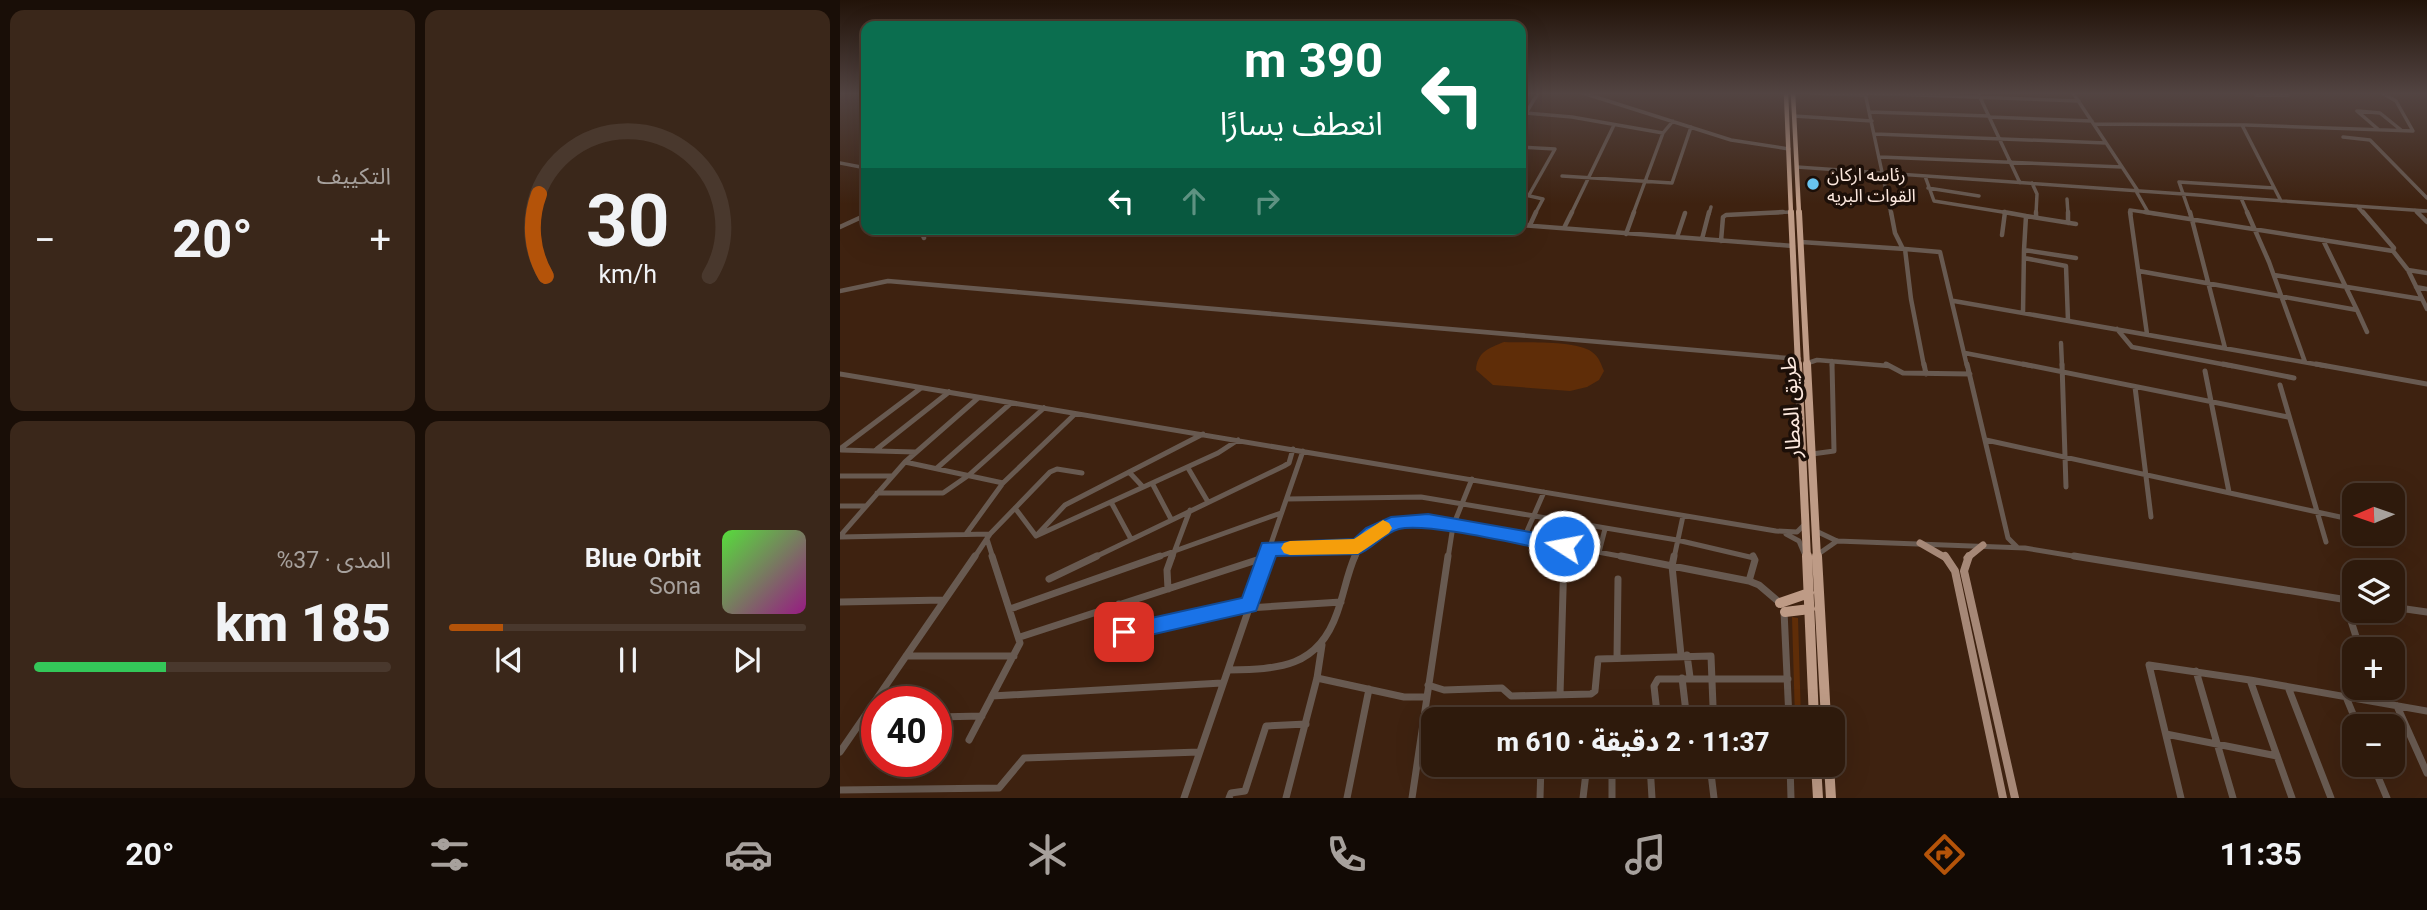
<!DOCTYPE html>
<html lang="ar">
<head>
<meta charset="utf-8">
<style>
  body { margin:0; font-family:Roboto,"Noto Sans Arabic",sans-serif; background:#3a271a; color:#f1f3f6; direction:rtl; height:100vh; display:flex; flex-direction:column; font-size:26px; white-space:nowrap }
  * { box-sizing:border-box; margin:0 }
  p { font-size:23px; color:#a7a19d }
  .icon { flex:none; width:38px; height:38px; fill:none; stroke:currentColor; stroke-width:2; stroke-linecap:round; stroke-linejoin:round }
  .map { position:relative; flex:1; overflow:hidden; direction:ltr }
  .side { display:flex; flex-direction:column; gap:10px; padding:10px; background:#190e07; width:840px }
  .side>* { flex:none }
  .guide { position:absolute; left:21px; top:21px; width:665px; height:214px; border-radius:14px; box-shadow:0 7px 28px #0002,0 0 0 2px #49382d; direction:rtl; background:#0b6e4f; color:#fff; overflow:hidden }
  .needle { width:46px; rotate:268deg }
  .fabs { position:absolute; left:1502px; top:483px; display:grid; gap:14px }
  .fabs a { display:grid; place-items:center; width:63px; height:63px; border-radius:14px; background:#2e1a0c; box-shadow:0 7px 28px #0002,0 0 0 2px #49382d; font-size:35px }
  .speed { position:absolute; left:21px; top:686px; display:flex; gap:14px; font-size:35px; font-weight:700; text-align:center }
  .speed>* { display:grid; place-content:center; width:91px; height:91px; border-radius:50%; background:#2e1a0c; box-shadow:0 7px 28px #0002,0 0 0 2px #49382d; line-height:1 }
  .speed .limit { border:10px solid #d22; background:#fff; color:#111 }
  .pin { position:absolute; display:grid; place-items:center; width:60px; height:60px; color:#fff; margin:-30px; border-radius:14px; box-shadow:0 4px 10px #0006 }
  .me { position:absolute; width:77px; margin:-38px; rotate:281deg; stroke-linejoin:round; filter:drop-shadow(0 0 5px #0008) }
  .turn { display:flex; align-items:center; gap:24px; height:147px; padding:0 28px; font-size:32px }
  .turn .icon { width:91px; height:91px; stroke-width:2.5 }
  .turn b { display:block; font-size:49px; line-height:60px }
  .lanes { display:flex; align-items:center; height:66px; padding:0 28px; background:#0003; justify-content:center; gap:35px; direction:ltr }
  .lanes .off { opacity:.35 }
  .big { font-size:52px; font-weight:800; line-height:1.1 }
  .side .tile { flex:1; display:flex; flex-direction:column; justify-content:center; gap:10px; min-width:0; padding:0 24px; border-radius:14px; background:#3a271a }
  .side .dial { align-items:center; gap:0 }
  .dial svg { height:182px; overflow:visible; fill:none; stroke:#49382d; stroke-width:7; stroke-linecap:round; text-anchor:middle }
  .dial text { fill:#f1f3f6; stroke:none }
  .song { display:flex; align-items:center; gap:21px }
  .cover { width:84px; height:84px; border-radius:10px; background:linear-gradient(135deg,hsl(110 70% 55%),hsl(310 70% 35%)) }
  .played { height:7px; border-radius:4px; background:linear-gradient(90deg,#b45309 15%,#49382d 15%) }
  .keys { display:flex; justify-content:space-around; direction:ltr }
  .heat { display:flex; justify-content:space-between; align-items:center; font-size:38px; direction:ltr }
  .charge { height:10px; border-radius:5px; background:linear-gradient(90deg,#34c759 37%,#49382d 0) }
  .side .tiles { flex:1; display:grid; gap:10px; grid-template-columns:repeat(2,1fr) }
  .trip { position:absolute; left:581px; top:707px; width:424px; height:70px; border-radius:14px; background:#2e1a0c; box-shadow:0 7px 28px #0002,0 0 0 2px #49382d; font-weight:800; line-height:70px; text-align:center; direction:rtl }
  .menu { display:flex; height:112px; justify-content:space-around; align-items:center; background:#120a05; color:#a7a19d }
  .menu .icon { width:49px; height:49px }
  .menu .on { color:#b45309 }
  .menu b { font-size:32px; color:#f1f3f6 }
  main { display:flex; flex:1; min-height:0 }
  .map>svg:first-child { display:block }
</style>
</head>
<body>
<main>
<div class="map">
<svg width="1587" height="798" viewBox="0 0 1587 798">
  <rect width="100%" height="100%" fill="#3e2210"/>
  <path fill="#5f2d08" d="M664 342C685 343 736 340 752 352 759 357 761 364 764 371L759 380 747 387 730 391 653 385 636 370C637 352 649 348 664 342Z
    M952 617 958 618 961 719H955Z"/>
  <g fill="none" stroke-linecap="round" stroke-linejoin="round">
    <path stroke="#685a51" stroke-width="3.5" d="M698 93 686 113 732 117 823 133
      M743 93 891 140 949 149
      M970 93 1026 95
      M1138 93 1180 183
      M1233 93 1298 191
      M1416 95H1448
      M1517 111 1539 130
      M1518 111 1540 113 1561 130
      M1030 112 1149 116
      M954 116 1032 121
      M1149 117 1252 121
      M1254 124 1406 125 1573 131 1556 101 1542 93
      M1402 125 1441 201
      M1035 134 1266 143
      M1503 137 1530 140 1587 198
      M681 147 715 149 689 195
      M1040 157 1282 167
      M0 163 26 168
      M957 167 1587 211
      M722 176 832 183 851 127
      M1085 176 1094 201 1175 214
      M1192 183 1197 194 1196 214
      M1088 188 1139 196
      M1296 191 1308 212
      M681 194 703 199 695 214
      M1401 198 1408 214
      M1227 199 1228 214
      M1517 206 1524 214
      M1575 210 1579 214
      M731 214 774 125
      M793 214 823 133 833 121
      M869 214 871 207
      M904 214 952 212
      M1051 214 1025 93 1239 101
      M1291 214 1290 210 1317 214
      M1350 214 1339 182 1434 188"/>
    <path stroke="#685a51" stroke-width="4.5" d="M1051 212 1055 233 1062 247
      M1164 212 1186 216 1184 250
      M1228 212V223
      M1290 212 1307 334
      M1305 212 1553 251
      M1350 212 1385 348
      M1407 212 1429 262 1465 362
      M1523 212 1554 248 1553 251 1568 270 1587 309
      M1577 212 1587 222
      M1186 216 1236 224
      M1196 217V212
      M681 225 953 246
      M690 225 696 212
      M0 227 26 215
      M724 228 732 212
      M80 229 84 238
      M786 234 794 212
      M1162 235 1165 212
      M837 237 845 213
      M862 239 869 212
      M1483 240 1517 310
      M881 241 883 217 886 215 943 212
      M961 242 1065 249 1071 299 1084 366
      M1065 249 1100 252 1127 366
      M1184 258 1226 266 1228 321
      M1568 270 1587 273
      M1299 271 1517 310 1527 332
      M1434 275 1581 299
      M1576 287 1587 289
      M0 291 48 281 959 359
      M1114 301 1486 366
      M1183 313 1184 250 1236 258
      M1277 329 1292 347 1392 366
      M1221 343 1222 366
      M1125 353 1192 366
      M992 361V366
      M968 363 977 360 1049 366"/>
    <path stroke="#685a51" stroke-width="5" d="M1046 364 1063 373 1130 374
      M1084 364 1086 374
      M1127 364 1168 538 1177 547
      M1183 364 1448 417
      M1222 364 1226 487
      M1383 364 1454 378
      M1476 364 1587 384
      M1365 371 1389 492
      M0 374 936 531 957 532 964 525
      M1440 385 1486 542
      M1295 387 1311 517
      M1146 440 1514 520
      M0 449 81 388
      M37 449 109 392
      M1 450 75 452
      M972 454 994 451 992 364
      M65 462 163 483
      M97 468 171 403
      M348 468 368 502
      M289 472 303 487
      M0 476H52
      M312 483 331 519
      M37 493H103L129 475 204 408
      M447 499 581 497 837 540 914 558
      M271 502 291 539
      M0 506H26
      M175 508 196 536 225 505 363 434
      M976 531 997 541 1185 548 1245 558
      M126 534 163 483 235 414
      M946 534 959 541 964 553
      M0 536 65 462 138 398
      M196 536 378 453 398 440
      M0 537 150 534
      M684 538 704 492
      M147 539 153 558
      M429 549 518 546
      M759 552 765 529
      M977 555 997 541
      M134 558 150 534 210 472 217 469 242 473
      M253 558 444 466 449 463 453 449
      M315 558 441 513
      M332 558 350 510
      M426 558 463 451
      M515 558C529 525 564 518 596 522L790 558
      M608 558 613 526 632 479
      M724 558V546
      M834 558 843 516"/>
    <path stroke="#685a51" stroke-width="7" d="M781 556 909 581 919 585 939 602
      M834 556 832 566 841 655
      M1234 556 1514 601
      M209 579 257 556
      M909 581 915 560 913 556
      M328 589 327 570 332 556
      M1504 599 1520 649
      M0 602 104 600
      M279 604 281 633 409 605
      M1552 607 1587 612
      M408 608 501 602
      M170 609 320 556
      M944 611 949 719
      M180 637 426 557
      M847 655 850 677
      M66 656H174
      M777 658 778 579
      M388 670C439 669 478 668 497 613 504 594 507 574 515 556
      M1356 671 1393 798
      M477 678 564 697H587
      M842 678 846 712
      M588 685 604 690 662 688 671 696 751 694 755 691 758 659 871 656 873 706 869 711 817 713 799 719
      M1448 687 1491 798
      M1532 688 1537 702
      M720 695 724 556
      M152 696 382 683
      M1506 697 1518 726
      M1557 706 1587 773
      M817 713 814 686 818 679H948
      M703 714V719
      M96 717 142 716
      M21 722 37 720
      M1326 734 1437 756
      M129 740 180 643 152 556
      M0 752 135 556
      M810 765 812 798
      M870 765 874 798
      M950 765 951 798
      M1533 765 1547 798
      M0 790 159 788 184 758 359 752
      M344 798 427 556
      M389 798 391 793 405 791 426 726 466 724
      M446 798 477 678 482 645
      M507 798 529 689
      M572 798 608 556
      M700 798 701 765
      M743 798 746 773 772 770V798
      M1341 798 1309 665 1410 680
      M1452 798 1410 680 1587 711"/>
    <path stroke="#a68877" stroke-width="7" d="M1080 543 1106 558
      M1127 558 1143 545"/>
    <path stroke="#a68877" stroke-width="8" d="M1105 556 1115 571 1163 798
      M1129 556 1124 571 1175 798"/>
    <path stroke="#be9b86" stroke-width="4.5" d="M946 93 951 214
      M953 93 959 214"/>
    <path stroke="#be9b86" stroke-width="6" d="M951 212 958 366
      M959 212 967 366"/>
    <path stroke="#be9b86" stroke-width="8" d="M958 364 967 558
      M967 364 977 558"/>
    <path stroke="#be9b86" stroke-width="10" d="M967 556 974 719
      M977 556 986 719
      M940 603 969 593
      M945 612 970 609
      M976 765 978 798
      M989 765 991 798"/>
  </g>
  <linearGradient id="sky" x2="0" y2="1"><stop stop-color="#221309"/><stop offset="0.46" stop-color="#524442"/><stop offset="1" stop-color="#524442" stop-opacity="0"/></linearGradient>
  <rect width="1587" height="204" fill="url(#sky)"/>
  <path fill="#1a73e8" stroke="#114b97" stroke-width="2" d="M588 514 724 538 731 540 734 546 731 551 724 553C689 547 589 522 559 529 543 533 533 549 518 554L436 556 416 611 284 641 276 639 273 632 276 626 284 624 402 598 422 543 514 539 526 528 551 517Z"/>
  <path fill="#f59e0b" d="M543 520 549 523 552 528 549 533 518 554 450 555 444 553 441 548 444 543 450 541 514 539Z"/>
  <circle fill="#68c4f0" stroke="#1c0f08" stroke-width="2.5" cx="973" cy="184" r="7"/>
  <g text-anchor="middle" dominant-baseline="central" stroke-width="7" stroke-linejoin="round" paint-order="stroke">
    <g font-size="18" fill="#fde9df" stroke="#1c0f08" text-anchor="start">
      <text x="987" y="174">رئاسه اركان<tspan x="987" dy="21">القوات البريه</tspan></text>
    </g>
    <g font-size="21" fill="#fde9df" stroke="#1c0f08">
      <text transform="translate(951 407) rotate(-93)">طريق المطار</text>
    </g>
  </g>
</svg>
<div class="fabs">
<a><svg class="needle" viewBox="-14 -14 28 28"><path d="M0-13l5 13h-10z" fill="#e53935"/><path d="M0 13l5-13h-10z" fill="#a7a19d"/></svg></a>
<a><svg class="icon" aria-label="layers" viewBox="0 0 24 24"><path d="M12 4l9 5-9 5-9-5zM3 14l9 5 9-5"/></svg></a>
<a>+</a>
<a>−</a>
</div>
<div class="speed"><div class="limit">40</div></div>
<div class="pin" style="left:284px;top:632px;background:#d93025"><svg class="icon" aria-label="arrive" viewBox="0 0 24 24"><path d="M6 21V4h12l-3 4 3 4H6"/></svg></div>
<svg class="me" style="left:724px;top:546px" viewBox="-20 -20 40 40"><circle r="17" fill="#1a73e8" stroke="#fff" stroke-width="3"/><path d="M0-11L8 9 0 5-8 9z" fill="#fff"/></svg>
<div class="trip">11:37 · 2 دقيقة · 610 m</div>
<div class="guide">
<div class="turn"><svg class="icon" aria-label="left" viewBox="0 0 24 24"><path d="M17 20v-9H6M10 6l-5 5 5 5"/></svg><div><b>390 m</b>انعطف يسارًا</div></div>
<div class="lanes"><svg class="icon" aria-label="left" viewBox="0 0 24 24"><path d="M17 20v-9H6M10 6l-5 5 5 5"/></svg><svg class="icon off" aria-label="ahead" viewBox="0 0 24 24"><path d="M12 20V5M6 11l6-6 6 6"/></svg><svg class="icon off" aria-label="right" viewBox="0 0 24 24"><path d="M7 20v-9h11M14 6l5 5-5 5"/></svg></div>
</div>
</div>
<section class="side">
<div class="tiles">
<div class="tile dial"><svg viewBox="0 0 100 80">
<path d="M14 69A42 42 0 1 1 86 69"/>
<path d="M14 69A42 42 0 0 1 11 33" stroke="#b45309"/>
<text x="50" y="56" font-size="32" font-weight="700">30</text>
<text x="50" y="72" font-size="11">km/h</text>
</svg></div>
<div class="tile"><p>التكييف</p>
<div class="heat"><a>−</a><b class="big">20°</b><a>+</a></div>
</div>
<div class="tile">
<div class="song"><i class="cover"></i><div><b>Blue Orbit</b><p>Sona</p></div></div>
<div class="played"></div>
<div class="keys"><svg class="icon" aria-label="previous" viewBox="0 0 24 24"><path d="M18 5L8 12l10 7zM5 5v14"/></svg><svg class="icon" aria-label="pause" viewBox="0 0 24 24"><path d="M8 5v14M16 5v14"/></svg><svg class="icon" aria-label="next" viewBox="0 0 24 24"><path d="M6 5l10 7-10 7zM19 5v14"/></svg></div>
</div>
<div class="tile"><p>المدى · 37%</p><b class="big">185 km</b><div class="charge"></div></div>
</div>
</section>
</main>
<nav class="menu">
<b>11:35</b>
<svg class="icon on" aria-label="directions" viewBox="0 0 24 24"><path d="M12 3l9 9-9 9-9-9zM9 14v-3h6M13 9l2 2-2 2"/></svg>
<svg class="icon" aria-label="music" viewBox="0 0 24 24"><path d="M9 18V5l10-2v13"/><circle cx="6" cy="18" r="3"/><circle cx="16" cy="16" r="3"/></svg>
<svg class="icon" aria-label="phone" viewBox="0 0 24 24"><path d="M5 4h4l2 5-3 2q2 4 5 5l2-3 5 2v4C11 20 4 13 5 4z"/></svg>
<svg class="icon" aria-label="climate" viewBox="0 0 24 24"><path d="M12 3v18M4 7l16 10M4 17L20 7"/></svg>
<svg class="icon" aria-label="car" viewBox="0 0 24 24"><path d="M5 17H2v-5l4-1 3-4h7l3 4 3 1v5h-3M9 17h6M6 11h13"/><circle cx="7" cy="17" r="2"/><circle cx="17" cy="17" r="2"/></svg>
<svg class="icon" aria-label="filters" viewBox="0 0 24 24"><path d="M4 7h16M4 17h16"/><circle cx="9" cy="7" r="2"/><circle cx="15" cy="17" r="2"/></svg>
<b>20°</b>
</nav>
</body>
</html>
